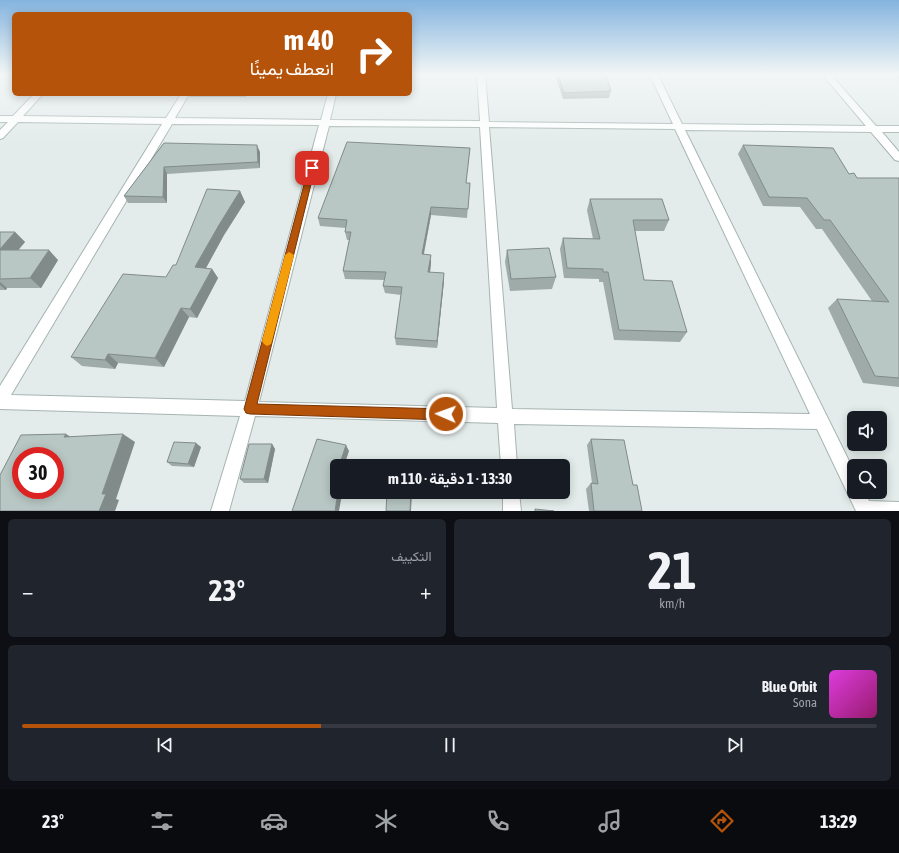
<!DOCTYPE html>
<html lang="ar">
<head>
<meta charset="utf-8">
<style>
  body { margin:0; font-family:"Asap Condensed",Vazirmatn,sans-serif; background:#20242c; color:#f1f3f6; direction:rtl; height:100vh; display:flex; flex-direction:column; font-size:15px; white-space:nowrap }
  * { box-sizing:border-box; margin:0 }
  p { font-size:13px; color:#9ea1a6 }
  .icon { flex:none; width:22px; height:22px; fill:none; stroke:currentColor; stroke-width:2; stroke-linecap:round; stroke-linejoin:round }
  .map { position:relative; height:511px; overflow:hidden; direction:ltr }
  .details { display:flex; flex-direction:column; gap:8px; padding:8px; background:#0d0f14; flex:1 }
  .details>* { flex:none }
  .hud { position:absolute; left:12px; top:12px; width:400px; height:84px; border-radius:6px; box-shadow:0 2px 10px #0003; direction:rtl; background:#b45309; color:#fff; overflow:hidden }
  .fabs { position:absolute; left:847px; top:411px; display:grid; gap:8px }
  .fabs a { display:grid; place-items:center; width:40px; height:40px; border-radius:6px; background:#171b24; box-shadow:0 2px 10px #0003; font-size:20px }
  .speed { position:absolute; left:12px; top:447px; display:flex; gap:8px; font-size:20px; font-weight:700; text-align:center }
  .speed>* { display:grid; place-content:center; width:52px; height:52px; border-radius:50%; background:#171b24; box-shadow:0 2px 10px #0003; line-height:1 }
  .speed .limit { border:6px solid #d22; background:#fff; color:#111 }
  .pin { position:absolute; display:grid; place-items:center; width:34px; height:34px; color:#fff; margin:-17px; border-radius:8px; box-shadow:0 2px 6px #0006 }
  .me { position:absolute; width:44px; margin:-22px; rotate:272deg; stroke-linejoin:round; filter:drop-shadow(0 0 3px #0008) }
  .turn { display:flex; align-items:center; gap:14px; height:84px; padding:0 12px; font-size:18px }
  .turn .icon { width:52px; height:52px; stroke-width:2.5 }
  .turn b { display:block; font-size:28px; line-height:34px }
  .big { font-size:30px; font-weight:700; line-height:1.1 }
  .details .card { flex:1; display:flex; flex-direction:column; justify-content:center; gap:6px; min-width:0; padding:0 14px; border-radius:6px; background:#20242c }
  .details .dial { align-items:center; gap:0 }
  .dial b { font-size:52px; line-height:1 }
  .song { display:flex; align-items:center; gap:12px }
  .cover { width:48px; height:48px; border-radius:6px; background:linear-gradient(135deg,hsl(300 70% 55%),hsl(320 70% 35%)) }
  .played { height:4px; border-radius:2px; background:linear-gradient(90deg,#b45309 35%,#363941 35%) }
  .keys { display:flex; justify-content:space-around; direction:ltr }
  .heat { display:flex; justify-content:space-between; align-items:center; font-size:22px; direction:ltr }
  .details .tiles { flex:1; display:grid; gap:8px; grid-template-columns:1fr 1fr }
  .card:last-child { grid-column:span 2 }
  .trip { position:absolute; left:330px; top:459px; width:240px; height:40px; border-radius:6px; background:#171b24; box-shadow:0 2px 10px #0003; font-weight:700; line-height:40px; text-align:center; direction:rtl }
  .dock { display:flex; height:64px; justify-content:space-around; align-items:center; background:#090b0e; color:#9ea1a6 }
  .dock .icon { width:28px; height:28px }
  .dock .current { color:#b45309 }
  .dock b { font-size:18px; color:#f1f3f6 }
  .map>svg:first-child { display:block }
</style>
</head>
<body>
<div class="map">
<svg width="899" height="511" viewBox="0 0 899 511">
  <rect width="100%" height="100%" fill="#e3ecea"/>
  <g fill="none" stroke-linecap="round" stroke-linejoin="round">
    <g stroke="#a6b4b2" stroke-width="2">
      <path id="minor" d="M477 75H485L489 122 673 124 650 75H658L682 124 866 126 823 75H831L876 126H899V132H882L899 152V161L895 160 871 132 685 130 854 471V492H865L869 501 899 502V511H856L817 429 514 424 517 466H501L498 423 255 416 229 511H211L240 416 0 409V386L162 124 18 122 3 138 0 139V130L8 122H0V116H13L34 94H43L23 116 166 118 181 94H189L175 118 321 120 328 94H336L330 120 480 121ZM172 124 319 125 245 401 11 395ZM329 126 480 127 497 408 259 402ZM489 127 675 129 810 414 512 409Z
        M503 492H519L521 511H503Z"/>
    </g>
    <use href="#minor" fill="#fff" fill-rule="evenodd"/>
  </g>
  <path fill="#9eaba9" d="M555 75H606L611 91 609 98 563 99Z
    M894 75H899V80Z
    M189 94H247L246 97H190Z
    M370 94H402L401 95Z
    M164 143 260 152V168L167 174V203H128L124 196Z
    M743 145 849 174 857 178H899V387L863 383 828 308 837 299 872 301 822 229H816L800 207 763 206 738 154Z
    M470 148 466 183H470L467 218 431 215 424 254 431 263 430 272 444 281 437 348 396 345 395 338 401 295 385 293 383 286 385 280 345 279 343 271 349 240H347L345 232 346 228 320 226 318 218Z
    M240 191 245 202 224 235 206 268 212 269 218 278 197 318 189 317 164 367 118 363 115 369 82 366 71 357 166 277Z
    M590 199 669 220 664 231H635L644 280 687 332 680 342 614 340 603 282H599V279L564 278 560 249 563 238 593 239 587 210Z
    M0 232H15L25 242 18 250 58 260 41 288H7L6 290H0Z
    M507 250 556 277 552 289 510 291 505 262Z
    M591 439 633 485 642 511H589L586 489 591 483H592L587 445Z
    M272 444 275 449 268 483H244L240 479Z
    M201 447 194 467 172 466 167 462Z"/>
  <path fill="#818b89" d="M257 145 260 152V168L258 162Z
    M164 167 167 174V203L163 197Z
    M240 191 245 202 224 235 201 277 195 267 219 225Z
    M431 207V215L422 262V254Z
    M15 232 25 242 10 260 0 251V249Z
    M49 250 58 260 41 288 30 278Z
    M431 255V263L429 280 428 272Z
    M212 269 218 278 197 318 190 309Z
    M444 273V281L437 348V341Z
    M0 282 7 288 6 290 0 285Z
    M181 308 189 317 164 367 155 358Z
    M108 354 118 363 115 369 105 360Z
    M66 434 79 442 64 437Z
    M123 434 135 442 116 499 119 500 115 511H99L102 494Z
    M196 443 201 447 194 467 188 464Z
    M272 444 275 449 268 483 264 479Z
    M346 445 349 451 344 466H339Z
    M337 474V491L333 489Z
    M338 492H340L342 494 339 511H335Z
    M411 492H412L411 511H410Z"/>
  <path fill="#b8c7c4" stroke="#818b89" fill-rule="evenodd" d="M558 75H606L611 91 564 93Z
    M347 142 470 148 466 183H470L468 209 431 207 422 254 431 255 428 272 444 273 437 341 395 338 402 287 383 286 386 272 343 271 351 232H345L347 220 318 218Z
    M164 143 257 145 258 162 164 167 163 197 124 196Z
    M743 145 833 148 849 174 854 173 857 178H899V378L875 376 837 299 889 302 830 220H824L807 198 769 197Z
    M207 189 240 191 219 225 195 267 212 269 190 309 181 308 155 358 108 354 105 360 71 357 123 274 166 277 173 265H176Z
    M590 199H662L669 220H633L644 280 672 281 687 332 619 330 608 272H603V269L567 268 563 238 600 239Z
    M0 232H15L0 249Z
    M549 248 556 277 511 279 507 250Z
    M0 250H49L30 278 0 279Z
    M66 434 64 437 123 434 102 494H106L99 511H0V475L21 435ZM21 456H55V490H21Z
    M317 439 346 445 339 466H337V474L333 489H337V492H338L335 511H292Z
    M591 439 624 440 633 485H637L642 511H594L591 483 598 484Z
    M174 442 196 443 188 464 167 462Z
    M249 444H272L264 479H240Z
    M387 492H411L410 511H386Z
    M535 509 554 511H535Z"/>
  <linearGradient id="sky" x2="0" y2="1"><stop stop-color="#84b4de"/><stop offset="0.51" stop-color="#f2f6f6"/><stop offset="1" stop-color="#f2f6f6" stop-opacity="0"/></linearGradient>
  <rect width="899" height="146" fill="url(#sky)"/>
  <path fill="#b45309" stroke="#753606" d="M309 166H312L315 168 257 404 446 409 450 411 452 414 450 418 446 420 250 414 246 413 244 409Z"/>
  <path fill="#f59e0b" d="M289 252 294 255 272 341 271 344 267 346 264 344 262 341 285 255Z"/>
</svg>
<div class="fabs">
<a><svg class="icon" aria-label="sound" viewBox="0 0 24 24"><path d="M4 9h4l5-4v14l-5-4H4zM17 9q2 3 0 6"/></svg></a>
<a><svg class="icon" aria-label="search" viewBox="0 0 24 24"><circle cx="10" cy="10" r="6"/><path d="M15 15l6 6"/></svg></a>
</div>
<div class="speed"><div class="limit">30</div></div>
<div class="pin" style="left:312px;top:168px;background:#d93025"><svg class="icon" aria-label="arrive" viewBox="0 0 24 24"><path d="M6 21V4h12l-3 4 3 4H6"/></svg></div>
<svg class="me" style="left:446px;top:414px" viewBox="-20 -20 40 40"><circle r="17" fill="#b45309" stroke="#fff" stroke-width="3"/><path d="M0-11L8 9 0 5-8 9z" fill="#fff"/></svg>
<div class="trip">13:30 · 1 دقيقة · 110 m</div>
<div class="hud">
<div class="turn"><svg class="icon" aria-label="right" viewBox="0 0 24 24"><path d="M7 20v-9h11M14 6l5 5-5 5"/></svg><div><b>40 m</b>انعطف يمينًا</div></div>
</div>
</div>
<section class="details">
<div class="tiles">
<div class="card dial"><b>21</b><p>km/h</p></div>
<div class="card"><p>التكييف</p>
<div class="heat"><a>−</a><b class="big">23°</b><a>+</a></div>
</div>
<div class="card">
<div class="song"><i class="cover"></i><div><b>Blue Orbit</b><p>Sona</p></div></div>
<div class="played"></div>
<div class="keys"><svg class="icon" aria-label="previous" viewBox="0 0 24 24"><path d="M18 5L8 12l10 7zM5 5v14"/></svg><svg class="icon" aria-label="pause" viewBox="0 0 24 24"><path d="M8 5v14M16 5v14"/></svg><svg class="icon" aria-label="next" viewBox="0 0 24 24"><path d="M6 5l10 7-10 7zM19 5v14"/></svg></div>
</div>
</div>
</section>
<nav class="dock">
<b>13:29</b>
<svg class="icon current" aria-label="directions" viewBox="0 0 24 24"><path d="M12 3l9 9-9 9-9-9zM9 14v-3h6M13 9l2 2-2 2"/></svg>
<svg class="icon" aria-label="music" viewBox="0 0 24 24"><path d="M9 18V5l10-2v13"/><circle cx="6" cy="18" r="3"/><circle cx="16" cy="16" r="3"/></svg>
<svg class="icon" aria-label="phone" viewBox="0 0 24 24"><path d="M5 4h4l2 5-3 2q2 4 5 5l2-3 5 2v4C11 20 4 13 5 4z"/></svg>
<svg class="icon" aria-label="climate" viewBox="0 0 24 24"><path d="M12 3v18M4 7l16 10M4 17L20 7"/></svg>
<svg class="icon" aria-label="car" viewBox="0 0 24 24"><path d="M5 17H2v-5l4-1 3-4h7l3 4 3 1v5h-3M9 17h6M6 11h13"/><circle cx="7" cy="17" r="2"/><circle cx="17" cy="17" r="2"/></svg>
<svg class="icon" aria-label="filters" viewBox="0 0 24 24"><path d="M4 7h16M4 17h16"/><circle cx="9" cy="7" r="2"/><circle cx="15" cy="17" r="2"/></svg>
<b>23°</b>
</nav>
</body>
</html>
